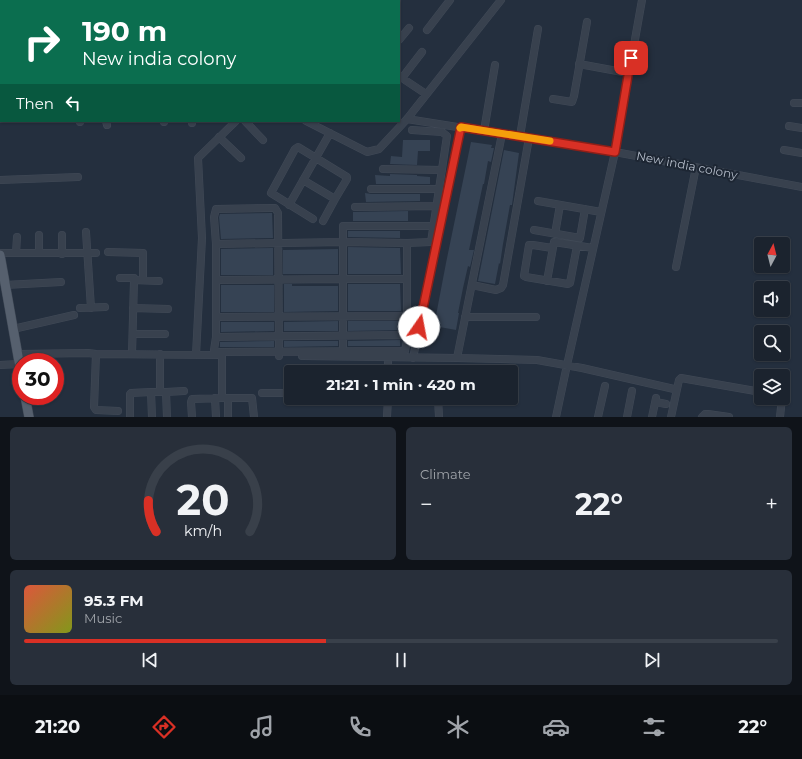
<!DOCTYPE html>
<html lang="en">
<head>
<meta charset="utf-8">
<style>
  body { margin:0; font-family:Montserrat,sans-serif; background:#282f3a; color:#f1f3f6; height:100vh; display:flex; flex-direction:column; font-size:15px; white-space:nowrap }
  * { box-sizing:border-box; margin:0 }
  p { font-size:13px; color:#a0a4aa }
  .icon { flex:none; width:22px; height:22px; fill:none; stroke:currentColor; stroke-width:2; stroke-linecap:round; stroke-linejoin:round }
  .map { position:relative; height:417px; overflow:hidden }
  .drawer { display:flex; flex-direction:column; gap:10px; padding:10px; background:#0f1319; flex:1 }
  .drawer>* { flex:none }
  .hud { position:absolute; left:0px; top:0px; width:400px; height:122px; box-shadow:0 1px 3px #0004,0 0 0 1px #39404a; background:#0b6e4f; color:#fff; overflow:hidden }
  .needle { width:26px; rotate:7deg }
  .buttons { position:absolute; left:754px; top:237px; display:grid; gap:8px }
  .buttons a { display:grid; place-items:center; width:36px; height:36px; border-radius:4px; background:#1b232e; box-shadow:0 1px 3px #0004,0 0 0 1px #39404a; font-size:20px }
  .speed { position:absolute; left:12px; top:353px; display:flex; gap:8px; font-size:20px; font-weight:700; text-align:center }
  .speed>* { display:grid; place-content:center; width:52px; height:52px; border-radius:50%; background:#1b232e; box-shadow:0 1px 3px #0004,0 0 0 1px #39404a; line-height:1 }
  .speed .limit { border:6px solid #d22; background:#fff; color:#111 }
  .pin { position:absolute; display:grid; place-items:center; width:34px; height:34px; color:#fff; margin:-17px; border-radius:8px; box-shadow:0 2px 6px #0006 }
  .me { position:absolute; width:44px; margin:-22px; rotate:12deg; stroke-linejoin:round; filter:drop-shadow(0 0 3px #0008) }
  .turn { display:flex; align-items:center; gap:14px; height:84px; padding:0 16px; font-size:18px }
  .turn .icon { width:52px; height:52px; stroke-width:2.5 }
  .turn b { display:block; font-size:28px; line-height:34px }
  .then { display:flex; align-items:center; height:38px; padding:0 16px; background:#0003; gap:8px; font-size:15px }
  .big { font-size:30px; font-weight:700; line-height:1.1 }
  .drawer .tile { flex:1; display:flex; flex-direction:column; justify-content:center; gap:6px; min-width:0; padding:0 14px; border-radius:6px; background:#282f3a }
  .drawer .dial { align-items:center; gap:0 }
  .dial svg { height:104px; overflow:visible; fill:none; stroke:#39404a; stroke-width:7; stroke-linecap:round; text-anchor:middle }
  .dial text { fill:#f1f3f6; stroke:none }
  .song { display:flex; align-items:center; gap:12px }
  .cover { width:48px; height:48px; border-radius:6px; background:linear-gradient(135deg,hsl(10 70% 55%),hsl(70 70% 35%)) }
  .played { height:4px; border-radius:2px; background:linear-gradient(90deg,#d93025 40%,#39404a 40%) }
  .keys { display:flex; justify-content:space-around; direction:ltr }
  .heat { display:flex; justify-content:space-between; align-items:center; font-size:22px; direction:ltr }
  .drawer .tiles { flex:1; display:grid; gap:10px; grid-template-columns:1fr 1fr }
  .tile:last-child { grid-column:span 2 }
  .trip { position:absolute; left:284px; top:365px; width:234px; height:40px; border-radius:4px; background:#1b232e; box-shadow:0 1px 3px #0004,0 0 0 1px #39404a; font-weight:700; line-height:40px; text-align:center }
  .tabs { display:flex; height:64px; justify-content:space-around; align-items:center; background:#0b0e12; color:#a0a4aa }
  .tabs .icon { width:28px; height:28px }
  .tabs .active { color:#d93025 }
  .tabs b { font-size:18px; color:#f1f3f6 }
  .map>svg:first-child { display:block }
</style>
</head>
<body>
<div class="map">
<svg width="802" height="417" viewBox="0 0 802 417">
  <rect width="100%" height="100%" fill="#242f3e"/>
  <path fill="#364354" d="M403 140H430V151H418L417 165 390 164 391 156 402 157Z
    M471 142 492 145 491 148H494L491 162 488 161 484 184H483L469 250H474L470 267 468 266 463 288 458 313H459L456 330 434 326 446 263Z
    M504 150 519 153 512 205H510L503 244 500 264 499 263 495 284 478 281Z
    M390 174 417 175V176L430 177V184H376L375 175 390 176Z
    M365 193 371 194H420V201L366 202Z
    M408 211V221H353V212Z
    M272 213 273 238 221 239 219 217 220 214Z
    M348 231H400V238L348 237Z
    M348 247 400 248 401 274H348Z
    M273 248V275H221V249Z
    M338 249V274H283V250Z
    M284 284H292V286H338V311L284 312Z
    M348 284H400L401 311H348Z
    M221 285H274V312H221Z
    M338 321V331H284V322Z
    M348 321H401V330L348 331Z
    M221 322H274V331L221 332Z
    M400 340V346H348V341Z
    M274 341V347H220V342Z
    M284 341H338V346L284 347Z"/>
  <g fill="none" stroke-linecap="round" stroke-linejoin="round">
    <g stroke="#414a57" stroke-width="8">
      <path id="minor" d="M12 0V1
        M87 0V1
        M68 1V0
        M246 1V0
        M274 1V0
        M314 1V0
        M349 1 350 0
        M427 30 450 0
        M399 40 409 28
        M579 64 628 73
        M399 76 426 94
        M402 78 422 52
        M0 82H1
        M553 99 572 102 574 96 587 22
        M794 103H802
        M0 119H1
        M407 119 615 152 802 187
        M80 121V122
        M106 121 107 125
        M164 121V122
        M192 121V123
        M245 121 263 140
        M306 121 367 152 379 149 407 119 501 0
        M789 126 802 128
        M484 131 495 65
        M520 136 538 29
        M219 137 241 158
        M784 150 802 153
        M383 169 442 170
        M0 180 78 177
        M303 180 335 199 347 179V177L298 147 295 149 271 193 313 219
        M371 189H439
        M538 201 601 212
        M289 205 330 133
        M355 207 437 206
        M323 221 335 199
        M534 230 580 238 585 209
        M86 232 91 308
        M555 234 560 205
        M62 235V254
        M216 244 343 242 407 243
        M552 248 533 245H529L524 276 526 277 568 284 570 283 577 246
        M108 252 143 253V280
        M0 253H96
        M16 253 17 237
        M39 253V235
        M676 267 696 167
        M120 278H134V280
        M216 280 343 279H407
        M547 281 554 242 593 248
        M5 285 61 282
        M472 285 496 290 501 288 503 285 529 138
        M80 308 105 307
        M133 308 168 309
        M216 317 407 316
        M465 317H536
        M13 329 74 315
        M133 334H165
        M216 337 407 335
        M18 354 88 353 96 354 221 355
        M96 354 94 407 96 410 118 411
        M132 354 134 280 159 281
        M196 355 202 238 198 158 236 121
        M343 355V226H433
        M279 356V352L278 213 275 208H271L216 209 214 217 216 244V337L214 350 218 352C280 352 342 351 405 351L407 340V243L431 242 447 136 442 132 412 130
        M302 356 457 358 537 360 582 368 674 389
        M413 358 461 127
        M457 358 502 134
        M0 365 19 364
        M388 372V358
        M160 392H166L167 417
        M166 392 184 391
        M262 393H291
        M215 398 216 417
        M222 398H252L254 417
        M228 398V417
        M438 398 439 417
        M656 402 666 404
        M130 417V394L131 393 151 392
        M152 417 151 392H160V354
        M192 417 191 402 192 399 222 398V355
        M387 417 388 398
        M556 417 567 365 615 152 642 0
        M598 417 605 386
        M627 417 632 391
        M652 417 656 398
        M671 417 679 380 681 378 761 392
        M702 417 705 414H708L729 417
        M780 417 782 398"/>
    </g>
    <g stroke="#414a57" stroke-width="10">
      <path id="major" d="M0 255 21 373
        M25 396 29 417"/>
    </g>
    <use href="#minor" stroke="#38414e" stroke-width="7"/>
    <use href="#major" stroke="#56606e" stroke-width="9"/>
  </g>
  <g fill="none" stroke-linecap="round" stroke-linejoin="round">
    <g stroke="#8d1f18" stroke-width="10">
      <path id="route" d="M419 327 461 127 615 152 631 58"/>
    </g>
    <use href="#route" stroke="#d93025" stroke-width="7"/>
    <path stroke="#f59e0b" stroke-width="7" d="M460 128 461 127 550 141"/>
  </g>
  <g text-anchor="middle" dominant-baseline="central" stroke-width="4" stroke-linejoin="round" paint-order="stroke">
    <g font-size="12" fill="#b4bcc9" stroke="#1d2633">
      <text transform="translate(687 165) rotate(11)">New india colony</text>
    </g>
  </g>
</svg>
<div class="buttons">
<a><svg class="needle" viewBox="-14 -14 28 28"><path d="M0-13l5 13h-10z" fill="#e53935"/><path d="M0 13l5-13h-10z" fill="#a0a4aa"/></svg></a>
<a><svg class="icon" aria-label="sound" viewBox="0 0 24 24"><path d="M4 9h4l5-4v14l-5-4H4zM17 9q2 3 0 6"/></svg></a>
<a><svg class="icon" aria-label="search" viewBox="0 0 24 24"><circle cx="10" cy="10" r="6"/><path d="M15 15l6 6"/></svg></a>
<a><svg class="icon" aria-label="layers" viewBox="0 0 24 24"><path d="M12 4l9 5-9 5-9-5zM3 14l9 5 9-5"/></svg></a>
</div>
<div class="speed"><div class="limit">30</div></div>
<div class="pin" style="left:631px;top:58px;background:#d93025"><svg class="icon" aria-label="arrive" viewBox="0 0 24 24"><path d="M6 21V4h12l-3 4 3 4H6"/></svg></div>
<svg class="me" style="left:419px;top:327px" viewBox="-20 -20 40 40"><circle r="19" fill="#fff"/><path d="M0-13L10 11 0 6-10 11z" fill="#d93025"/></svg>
<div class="trip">21:21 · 1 min · 420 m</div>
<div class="hud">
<div class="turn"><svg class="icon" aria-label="right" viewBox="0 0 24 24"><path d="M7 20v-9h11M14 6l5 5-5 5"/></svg><div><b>190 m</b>New india colony</div></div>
<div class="then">Then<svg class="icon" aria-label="left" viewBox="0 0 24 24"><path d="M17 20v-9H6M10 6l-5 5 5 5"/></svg></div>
</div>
</div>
<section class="drawer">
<div class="tiles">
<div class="tile dial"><svg viewBox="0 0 100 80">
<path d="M14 69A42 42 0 1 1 86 69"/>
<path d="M14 69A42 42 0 0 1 8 45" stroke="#d93025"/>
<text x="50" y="56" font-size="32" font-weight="700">20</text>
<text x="50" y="72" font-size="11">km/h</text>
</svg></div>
<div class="tile"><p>Climate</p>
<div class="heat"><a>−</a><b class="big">22°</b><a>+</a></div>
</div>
<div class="tile">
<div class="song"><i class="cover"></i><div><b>95.3 FM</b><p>Music</p></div></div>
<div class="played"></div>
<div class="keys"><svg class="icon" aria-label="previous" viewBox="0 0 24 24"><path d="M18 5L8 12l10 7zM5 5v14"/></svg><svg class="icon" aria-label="pause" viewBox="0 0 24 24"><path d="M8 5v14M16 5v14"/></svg><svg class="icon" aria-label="next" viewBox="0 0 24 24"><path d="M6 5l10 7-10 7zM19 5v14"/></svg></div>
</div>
</div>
</section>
<nav class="tabs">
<b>21:20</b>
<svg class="icon active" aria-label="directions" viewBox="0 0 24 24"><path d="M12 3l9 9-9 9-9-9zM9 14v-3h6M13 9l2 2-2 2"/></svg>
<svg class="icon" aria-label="music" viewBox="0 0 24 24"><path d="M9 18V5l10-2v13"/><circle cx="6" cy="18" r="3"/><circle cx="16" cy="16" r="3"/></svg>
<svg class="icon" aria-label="phone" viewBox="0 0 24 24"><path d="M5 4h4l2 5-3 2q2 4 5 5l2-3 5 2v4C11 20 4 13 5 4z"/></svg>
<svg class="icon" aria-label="climate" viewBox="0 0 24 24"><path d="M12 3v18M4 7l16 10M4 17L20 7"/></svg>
<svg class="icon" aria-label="car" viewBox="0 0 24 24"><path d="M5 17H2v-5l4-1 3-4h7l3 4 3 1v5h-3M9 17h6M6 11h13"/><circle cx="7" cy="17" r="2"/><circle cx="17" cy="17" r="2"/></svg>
<svg class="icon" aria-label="filters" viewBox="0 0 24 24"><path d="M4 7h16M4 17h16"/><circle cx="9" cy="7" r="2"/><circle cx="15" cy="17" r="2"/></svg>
<b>22°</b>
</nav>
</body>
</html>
